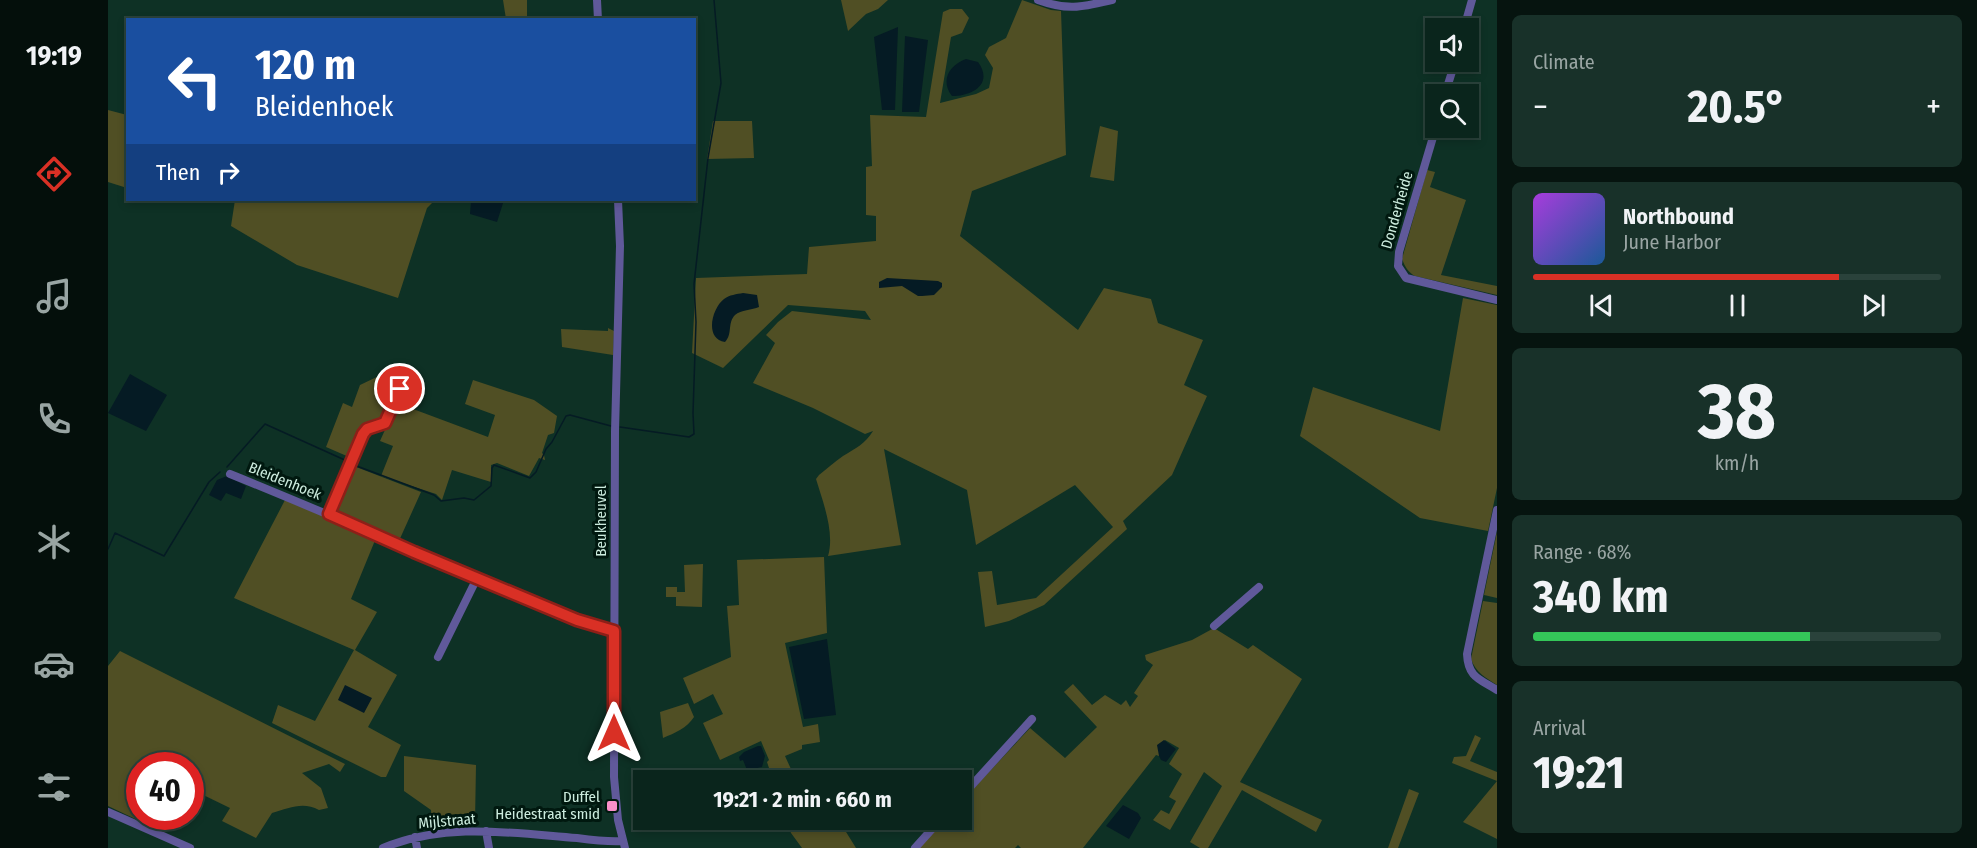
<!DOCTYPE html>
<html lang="en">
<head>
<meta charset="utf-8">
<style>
  body { margin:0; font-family:"Fira Sans Condensed",sans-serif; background:#183129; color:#f1f3f6; height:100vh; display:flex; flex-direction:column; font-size:22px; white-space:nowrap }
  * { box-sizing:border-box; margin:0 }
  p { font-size:20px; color:#99a5a3 }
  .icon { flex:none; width:33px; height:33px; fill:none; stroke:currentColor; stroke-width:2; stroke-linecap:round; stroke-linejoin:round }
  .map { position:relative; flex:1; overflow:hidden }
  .side { display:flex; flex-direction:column; gap:15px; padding:15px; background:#06140f; width:480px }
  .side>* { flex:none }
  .banner { position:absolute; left:18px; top:18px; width:570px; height:183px; border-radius:0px; box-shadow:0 3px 9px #0003,0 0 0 2px #2a423b; background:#1a4fa0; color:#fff; overflow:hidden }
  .tools { position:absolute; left:1317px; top:18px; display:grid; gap:12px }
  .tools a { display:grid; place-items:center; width:54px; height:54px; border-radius:0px; background:#0a251c; box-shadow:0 3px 9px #0003,0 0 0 2px #2a423b; font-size:30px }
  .speed { position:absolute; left:18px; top:752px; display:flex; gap:12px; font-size:30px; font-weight:700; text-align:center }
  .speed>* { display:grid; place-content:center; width:78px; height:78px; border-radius:50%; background:#0a251c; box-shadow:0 3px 9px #0003,0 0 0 2px #2a423b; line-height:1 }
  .speed .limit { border:9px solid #d22; background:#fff; color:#111 }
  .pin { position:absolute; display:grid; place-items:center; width:51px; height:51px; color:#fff; margin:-26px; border:3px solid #fff; border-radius:50%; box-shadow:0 2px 6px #0007 }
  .me { position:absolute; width:66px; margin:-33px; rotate:0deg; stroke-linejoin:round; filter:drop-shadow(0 0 4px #0008) }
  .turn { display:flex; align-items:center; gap:21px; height:126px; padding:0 30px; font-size:27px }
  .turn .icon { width:78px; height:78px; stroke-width:2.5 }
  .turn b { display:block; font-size:42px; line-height:51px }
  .then { display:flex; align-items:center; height:57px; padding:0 30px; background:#0003; gap:12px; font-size:22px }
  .big { font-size:45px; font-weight:700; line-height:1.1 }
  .side .widget { flex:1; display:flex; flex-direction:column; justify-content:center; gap:9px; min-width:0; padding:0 21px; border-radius:9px; background:#183129 }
  .side .dial { align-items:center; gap:0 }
  .dial b { font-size:78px; line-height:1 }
  .song { display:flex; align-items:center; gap:18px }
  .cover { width:72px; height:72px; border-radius:9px; background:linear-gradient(135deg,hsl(280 70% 55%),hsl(210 70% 35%)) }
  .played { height:6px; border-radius:3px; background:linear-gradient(90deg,#d93025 75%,#2a423b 75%) }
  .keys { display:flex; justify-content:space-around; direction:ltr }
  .heat { display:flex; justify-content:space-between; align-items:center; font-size:33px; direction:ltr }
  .charge { height:9px; border-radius:4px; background:linear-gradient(90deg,#34c759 68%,#2a423b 0) }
  .trip { position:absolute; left:525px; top:770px; width:339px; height:60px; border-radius:0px; background:#0a251c; box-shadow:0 3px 9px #0003,0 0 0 2px #2a423b; font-weight:700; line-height:60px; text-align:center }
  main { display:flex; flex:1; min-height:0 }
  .tab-bar { display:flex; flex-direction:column; width:108px; justify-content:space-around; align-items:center; background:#040f0b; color:#99a5a3 }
  .tab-bar .icon { width:42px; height:42px }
  .tab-bar .current { color:#d93025 }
  .tab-bar b { font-size:27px; color:#f1f3f6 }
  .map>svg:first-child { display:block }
</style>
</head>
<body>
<main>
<nav class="tab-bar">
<b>19:19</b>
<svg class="icon current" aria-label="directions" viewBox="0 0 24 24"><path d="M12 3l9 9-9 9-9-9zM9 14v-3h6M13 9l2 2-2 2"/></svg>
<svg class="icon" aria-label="music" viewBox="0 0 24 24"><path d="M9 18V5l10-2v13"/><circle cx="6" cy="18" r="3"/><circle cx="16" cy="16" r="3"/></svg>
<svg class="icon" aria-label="phone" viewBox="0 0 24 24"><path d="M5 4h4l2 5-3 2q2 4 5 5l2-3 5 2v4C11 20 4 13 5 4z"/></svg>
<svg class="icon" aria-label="climate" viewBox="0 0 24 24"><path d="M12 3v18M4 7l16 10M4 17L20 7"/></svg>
<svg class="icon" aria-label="car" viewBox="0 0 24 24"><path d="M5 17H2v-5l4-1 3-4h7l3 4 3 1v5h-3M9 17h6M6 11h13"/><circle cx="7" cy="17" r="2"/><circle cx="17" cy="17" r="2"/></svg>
<svg class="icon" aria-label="filters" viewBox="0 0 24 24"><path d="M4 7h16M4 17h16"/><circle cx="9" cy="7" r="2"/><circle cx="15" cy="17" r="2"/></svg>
</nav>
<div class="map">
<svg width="1389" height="848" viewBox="0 0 1389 848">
  <rect width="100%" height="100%" fill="#0e3125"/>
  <path fill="#504f24" d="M395 0H419V19H398Z
    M733 0H780L770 9 758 14 740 31Z
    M914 0 943 10 953 11 958 155 864 191 852 236 970 330 996 288 1043 299 1050 323 1095 340 1076 385 1099 396 1064 475 1015 521 1019 529 936 605 901 621 877 627 870 572 884 571 889 605 928 598 1005 527 967 485 868 545 859 490 776 449 793 545 720 556C727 533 715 502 708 479L711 475C719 469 726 462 735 456 748 448 757 444 765 431L757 434 705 408 645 383 667 343 658 335 670 322 684 311 763 320 757 311 680 305 615 368 584 353 588 278 699 274 701 247 768 241V216L758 215V167L764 166 762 115 818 117 835 12 842 9H854L861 18 854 33 843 37 832 103 868 94 881 88 885 68 877 55 881 47 898 38Z
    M0 110 19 115V188L0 182Z
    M605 121H644L646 158 599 159Z
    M992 126 1010 131 1006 181 982 177Z
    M1319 170 1327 172 1322 187 1358 200 1333 275 1389 286V295L1307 276C1300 272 1297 267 1294 259Z
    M127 200H280L282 202 297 200H345L324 203 319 208 290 298 189 265 123 226Z
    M1355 298 1389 305V488L1380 531 1312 518 1192 436 1205 387 1332 431Z
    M500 328 506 331 505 355 454 347 453 329 500 331Z
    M277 373 288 379C289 391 284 412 275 421 269 426 259 425 253 431 246 437 244 448 241 457L218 447 235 403 244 407 252 385Z
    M365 380 426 400 449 416 446 433 440 435 434 453 436 455 437 460 431 458 421 476 389 463 383 465V482L344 470 334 500 328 494 273 476 285 446 272 441 289 403 380 437 387 415 357 404Z
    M243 465 313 492 290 543 227 514 225 509Z
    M177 500 268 538 243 599 269 612 247 650 289 675 260 727 293 745 278 777H273L164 723 170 705 207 721 246 650 126 598Z
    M1389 532V598L1376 595Z
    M716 557 719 633 677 643 695 727 710 724 712 742 694 745V749L677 756 688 780H665L659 762 661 760 653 741 612 760 595 723 615 714 605 694 586 704 575 678 623 657 619 606 631 605 629 560Z
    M595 564 594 607 568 606V597H558V587H569V592H577L576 565Z
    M1375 601 1389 603V685C1377 677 1368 673 1363 659Z
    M1106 628 1140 649 1145 645 1194 679 1132 782 1214 820 1208 832 1134 790 1100 848H1092L1082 842 1114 786 1096 772 1062 830 1045 820 1053 810 1061 814 1068 801 1061 797 1074 774 1061 764 1071 748 1057 740 1051 756 1048 755 975 848H913L910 845 907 848H810L837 819H854V801L922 728 957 758 989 727 956 692 965 684 984 705 997 695 1013 705 1018 700 1022 707 1030 696 1026 693 1045 665 1038 660 1037 655 1084 640Z
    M12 651 237 764 232 772 221 764 194 773 213 788 220 808 211 810C195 801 181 808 164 813L148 838 114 821 122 808 83 789 82 765H32V816H43L38 824 0 806V666Z
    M580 703 586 717C579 728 567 733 555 738L552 712Z
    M1367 735 1373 738 1362 761 1389 772V781L1344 763 1346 757 1358 756Z
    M296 756 368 765 367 822 329 825V828L324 829 323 810 296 791Z
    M1389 781V839L1355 822Z
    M1301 789 1311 793 1290 848H1280Z
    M678 819H730L748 848H694L683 833Z"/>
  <path fill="#051b24" d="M790 27 787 110H774L766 37Z
    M797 36 820 40 811 112H794Z
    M858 59 870 62C886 84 864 96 844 96 832 81 841 65 858 59Z
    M373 200H396L389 222 362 214 363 201Z
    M779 278 830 281 834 283V287L826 295 814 296H810L794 286 771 288V282Z
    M635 293 649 295 651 307C644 310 633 310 627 315 619 323 625 334 617 342 596 339 604 308 616 299 621 295 629 294 635 293Z
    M22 374 59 395 38 431 0 413Z
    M119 476 138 486 133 499 118 493 113 501 101 495 109 480Z
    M719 639 728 715 696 719 681 647Z
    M237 685 264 698 256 713 230 700Z
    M1056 740 1068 749 1058 762 1053 760 1051 756 1049 745Z
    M650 746H653L657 756 654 767 639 770 635 760 632 761 631 757 636 752Z
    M1015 805 1030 813 1033 818 1021 839 998 826Z"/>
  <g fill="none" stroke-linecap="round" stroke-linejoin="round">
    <path stroke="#051b24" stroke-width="1.5" d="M512 427 581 437 586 434 585 413 588 322 586 284 600 158 613 83 606 0
      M246 465 326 495 333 501 356 498 366 500 383 486 384 468 386 465 422 478 428 472 438 449 444 442 458 416 462 415 503 426
      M119 467 157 424 239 461
      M0 549 7 533 56 556 101 482 112 472"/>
    <path stroke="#60599a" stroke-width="8" d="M489 0 490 20
      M930 0C960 11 974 7 1004 0
      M1356 28 1364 0
      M1337 94 1347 62
      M1328 127 1291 252 1290 266 1298 278 1389 300
      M510 200 512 246 507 431 506 777 510 820 517 848
      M122 474C214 511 304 551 396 588 433 603 468 619 506 631
      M1389 510 1359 654C1360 677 1371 679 1389 690
      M221 514 255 434 259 429 277 423 293 389
      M1106 626 1151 587
      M330 657 369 578
      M854 796 924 719
      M0 812 82 848
      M378 831 381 848
      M307 837 309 848
      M275 848C337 822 404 833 469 838 484 840 500 842 515 841
      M807 848 833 819"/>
  </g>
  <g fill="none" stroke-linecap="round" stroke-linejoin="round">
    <g stroke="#8d1f18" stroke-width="15">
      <path id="route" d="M292 389 277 423 259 429 255 434 221 514 306 552 469 620 506 631V733"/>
    </g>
    <use href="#route" stroke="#d93025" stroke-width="10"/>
  </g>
  <rect fill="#f98fc9" stroke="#00180f" stroke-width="2" x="498" y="800" width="12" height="12" rx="3"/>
  <g text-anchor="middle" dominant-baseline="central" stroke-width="6" stroke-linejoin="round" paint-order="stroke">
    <g font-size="15" fill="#cdeddf" stroke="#00180f">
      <text transform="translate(1289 210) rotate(-74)">Donderheide</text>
      <text transform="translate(177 481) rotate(22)">Bleidenhoek</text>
      <text transform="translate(493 521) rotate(-90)">Beukheuvel</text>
      <text transform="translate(339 821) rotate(-5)">Mijlstraat</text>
    </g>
    <g font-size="15" fill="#cdeddf" stroke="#00180f" text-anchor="end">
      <text x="492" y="797">Duffel<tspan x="492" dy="17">Heidestraat smid</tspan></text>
    </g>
  </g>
</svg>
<div class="tools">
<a><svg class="icon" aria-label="sound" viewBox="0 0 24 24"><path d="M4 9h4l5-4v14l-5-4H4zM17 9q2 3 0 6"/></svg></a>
<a><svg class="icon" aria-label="search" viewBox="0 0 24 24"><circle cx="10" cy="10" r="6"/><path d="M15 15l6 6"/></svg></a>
</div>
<div class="speed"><div class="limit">40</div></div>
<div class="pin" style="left:292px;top:389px;background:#d93025"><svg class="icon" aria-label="arrive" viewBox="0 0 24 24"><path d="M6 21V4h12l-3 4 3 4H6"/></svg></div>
<svg class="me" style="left:506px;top:733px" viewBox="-20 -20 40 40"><path d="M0-17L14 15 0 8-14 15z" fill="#d93025" stroke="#fff" stroke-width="4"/></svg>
<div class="trip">19:21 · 2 min · 660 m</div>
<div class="banner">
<div class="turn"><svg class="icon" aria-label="left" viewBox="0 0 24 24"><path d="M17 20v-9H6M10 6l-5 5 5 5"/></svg><div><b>120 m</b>Bleidenhoek</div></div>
<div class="then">Then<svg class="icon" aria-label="right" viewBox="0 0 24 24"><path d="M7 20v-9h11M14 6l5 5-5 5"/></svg></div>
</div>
</div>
<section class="side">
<div class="widget"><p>Climate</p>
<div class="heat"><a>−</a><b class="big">20.5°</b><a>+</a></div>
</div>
<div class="widget">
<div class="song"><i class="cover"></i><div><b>Northbound</b><p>June Harbor</p></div></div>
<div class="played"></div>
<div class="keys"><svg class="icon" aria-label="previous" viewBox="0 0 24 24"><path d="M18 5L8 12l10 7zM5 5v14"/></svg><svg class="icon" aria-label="pause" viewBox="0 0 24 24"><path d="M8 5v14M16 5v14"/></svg><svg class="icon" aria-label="next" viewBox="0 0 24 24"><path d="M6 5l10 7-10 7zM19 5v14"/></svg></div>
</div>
<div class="widget dial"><b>38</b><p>km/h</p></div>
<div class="widget"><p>Range · 68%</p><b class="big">340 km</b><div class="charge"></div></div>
<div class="widget"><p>Arrival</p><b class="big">19:21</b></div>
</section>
</main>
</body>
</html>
